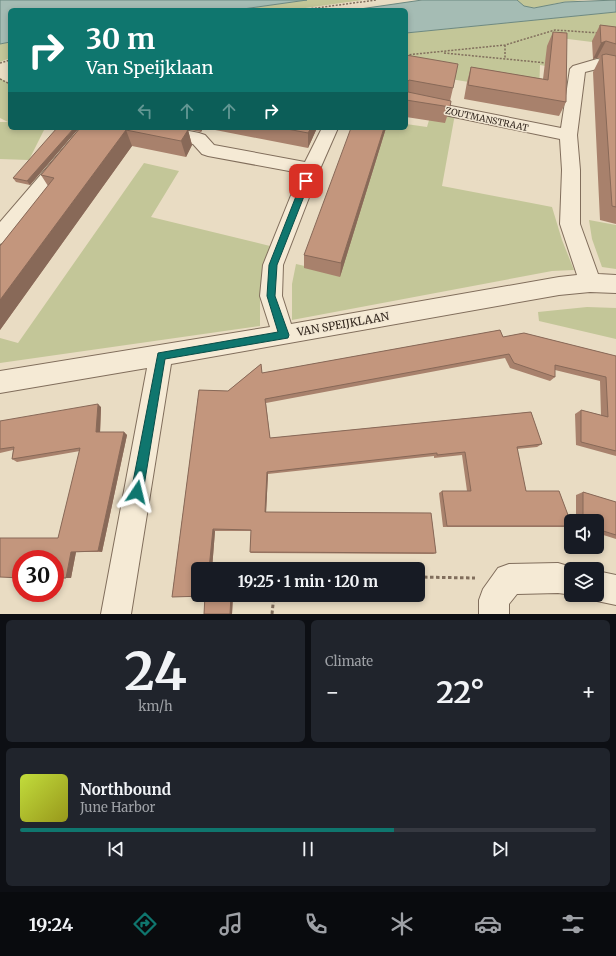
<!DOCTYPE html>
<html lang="en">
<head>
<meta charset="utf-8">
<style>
  body { margin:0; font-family:Merriweather,serif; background:#20242c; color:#f1f3f6; height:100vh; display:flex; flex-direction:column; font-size:15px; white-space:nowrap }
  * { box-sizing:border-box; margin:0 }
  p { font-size:13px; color:#9ea1a6 }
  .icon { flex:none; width:22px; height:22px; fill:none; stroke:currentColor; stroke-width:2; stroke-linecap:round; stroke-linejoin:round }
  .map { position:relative; height:614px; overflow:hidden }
  .sheet { display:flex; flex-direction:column; gap:6px; padding:6px; background:#0d0f14; flex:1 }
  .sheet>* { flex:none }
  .top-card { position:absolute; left:8px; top:8px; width:400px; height:122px; border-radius:6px; box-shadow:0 2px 6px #0003; background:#0f766e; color:#fff; overflow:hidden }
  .controls { position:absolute; left:564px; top:514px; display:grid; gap:8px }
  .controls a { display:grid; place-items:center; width:40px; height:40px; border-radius:6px; background:#171b24; box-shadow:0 2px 6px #0003; font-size:20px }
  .speed { position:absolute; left:12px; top:550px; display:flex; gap:8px; font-size:20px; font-weight:700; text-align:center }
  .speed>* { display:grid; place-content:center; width:52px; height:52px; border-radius:50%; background:#171b24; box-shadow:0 2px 6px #0003; line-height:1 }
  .speed .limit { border:6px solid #d22; background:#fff; color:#111 }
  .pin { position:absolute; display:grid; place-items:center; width:34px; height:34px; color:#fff; margin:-17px; border-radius:8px; box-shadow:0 2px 6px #0006 }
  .me { position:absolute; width:44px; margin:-22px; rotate:10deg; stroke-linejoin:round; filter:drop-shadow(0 0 3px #0008) }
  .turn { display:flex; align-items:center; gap:14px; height:84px; padding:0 12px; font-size:18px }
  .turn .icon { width:52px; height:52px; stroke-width:2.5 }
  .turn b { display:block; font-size:28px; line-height:34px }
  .lanes { display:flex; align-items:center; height:38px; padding:0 12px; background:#0003; justify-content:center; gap:20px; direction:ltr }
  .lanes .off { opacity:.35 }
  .big { font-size:30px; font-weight:700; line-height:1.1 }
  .sheet .tile { flex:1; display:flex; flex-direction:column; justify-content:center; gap:6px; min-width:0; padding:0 14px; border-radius:6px; background:#20242c }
  .sheet .dial { align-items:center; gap:0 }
  .dial b { font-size:52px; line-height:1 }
  .song { display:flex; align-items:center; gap:12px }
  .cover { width:48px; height:48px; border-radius:6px; background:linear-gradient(135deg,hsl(70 70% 55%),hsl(60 70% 35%)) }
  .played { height:4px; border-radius:2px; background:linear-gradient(90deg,#0f766e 65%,#363941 65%) }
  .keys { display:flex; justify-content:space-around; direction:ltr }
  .heat { display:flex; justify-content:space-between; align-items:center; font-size:22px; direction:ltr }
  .sheet .tiles { flex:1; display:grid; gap:6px; grid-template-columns:1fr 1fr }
  .tile:last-child { grid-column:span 2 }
  .trip { position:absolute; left:191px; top:562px; width:234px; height:40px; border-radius:6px; background:#171b24; box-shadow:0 2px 6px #0003; font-weight:700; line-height:40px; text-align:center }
  .dock { display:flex; height:64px; justify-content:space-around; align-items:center; background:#090b0e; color:#9ea1a6 }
  .dock .icon { width:28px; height:28px }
  .dock .current { color:#0f766e }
  .dock b { font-size:18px; color:#f1f3f6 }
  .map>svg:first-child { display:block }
</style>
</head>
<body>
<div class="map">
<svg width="616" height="614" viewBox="0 0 616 614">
  <rect width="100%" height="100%" fill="#e9dcc3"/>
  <path fill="#c3c698" d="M307 0H363L291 10H236Z
    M517 0H584C575 1 567 1 558 3 546 5 526 14 517 0Z
    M616 12V45L560 38 563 69 540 65 539 93 406 72V33Z
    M10 42V58L0 62V44Z
    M0 78 10 84V128H45L29 160 0 159V122H8L0 118Z
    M432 110 455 114 442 186 552 207 562 240 574 270 552 271 292 320V284L296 264 335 273 382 128H406V124L427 127Z
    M144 163 179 171 151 217 274 247 265 268 260 287V326L0 363V338L18 343Z
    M589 220 616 225V269L602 267 592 239Z
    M587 307 616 308V339L539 321 538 312Z"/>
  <path fill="#a5bcb4" stroke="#6d8981" d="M0 0H307L236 10H10V42L0 44Z
    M422 0H517L524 6 534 8 565 2 616 0V12L406 33V10H353Z"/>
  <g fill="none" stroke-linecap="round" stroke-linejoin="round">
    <g stroke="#816e5c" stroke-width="2">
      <path id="minor" d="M597 59 616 62V72L597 69 585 72 577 135 580 170V224L598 274 616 275V293L590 292 559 295 171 364 131 614H101L147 368 0 393V371L270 327 260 296 263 265 300 173 208 156 202 154 193 144 142 132 140 128H174L199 133 205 135 214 145 305 162 322 128H338L320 169 283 265 282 296 291 324 559 277 577 275 560 224 562 170 560 139 406 107V97L561 128 570 69 573 66Z
        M81 128H98L7 241 0 244V222Z
        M558 563 578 569H571V595H573L558 593 517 594 509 604V614H479V600L483 589 498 568 509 564Z
        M597 571 616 575V605L597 601 586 597V595H597Z"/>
    </g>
    <path stroke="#816e5c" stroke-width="1.5" stroke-dasharray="2 1.5" stroke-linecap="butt" d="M301 10 376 0
      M505 45V59
      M444 53 547 63
      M406 55 505 45 555 30 600 33
      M0 63 10 60
      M0 79 10 84"/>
    <path stroke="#816e5c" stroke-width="3" stroke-dasharray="3.5 2.5" stroke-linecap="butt" d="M418 577 475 578
      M272 614 274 595"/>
    <use href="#minor" fill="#f5ead5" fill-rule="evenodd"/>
  </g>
  <path fill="#a8816c" d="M600 25 616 27V224L600 220 593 72 600 58H597L593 59 592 41Z
    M553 32 566 102 559 116 464 99 467 82 471 67 543 79 547 46Z
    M406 55 453 88 450 101V107L445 123 406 117Z
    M79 128 30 185 16 182 13 178Z
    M80 128 188 130 192 145 186 157 132 146 0 330V246L48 186 41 175Z
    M181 128H203L201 132Z
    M205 128H317L308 148Z
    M386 128 340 277 304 268V255Z
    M500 330 503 337 524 333 616 356V456L576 445 575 414 581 410 601 415 600 381 555 370V377L550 381 510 368 505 358 266 403 270 438 531 412 542 444 537 447 517 449 526 491H559L571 523V526L566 527H443L439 493 442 491H467L462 455 434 458V456L268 474 266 512 431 513 436 553 433 554 251 553 250 552 251 531H215L212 569H198V595H233L232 614H204L205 596 172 597 199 390 228 391 261 364 262 373Z
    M101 407 100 432H124L127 435 102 552H76L71 578H55L58 538 80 451 17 462 12 459 13 450 0 453V421Z
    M583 492 616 502V539L597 533V521H576V495Z"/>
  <path fill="#886958" d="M606 41 597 58 593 59 601 43Z
    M74 128H79L30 185 27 181Z
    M200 128H203L201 132Z
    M311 128H317L308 148V133Z
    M384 128H386L340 277 341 263Z
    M126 130 132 146 0 330V300Z
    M188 130 192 145 186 157 181 141Z
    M98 404 101 407 100 434 96 432Z
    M124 432 127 435 102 552 98 551Z
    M267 472 268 474 266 514 265 512Z
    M213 529 215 531 212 569H209Z
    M71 552H76L71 578H66Z
    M231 595H233L232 614H230Z"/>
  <path fill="#c3967d" stroke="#886958" d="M600 25 616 27V44L606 41 601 43Z
    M553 32 567 33 566 102 468 85 471 67 548 80Z
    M606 54 616 56V207L612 206 602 55Z
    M406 55 458 64 453 88 409 80 408 81V92L451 101 450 107 406 100Z
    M57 128H74L27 181 13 178Z
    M80 128H179L188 130 181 141 126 130 0 300V246L54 178 41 175Z
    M282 128H311L308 133Z
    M351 128H384L341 263 304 255Z
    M500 330 503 337 524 333 616 356V451L581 442V410L608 417 606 377 555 365V377L514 363 509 354 265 399 270 438 531 412 542 444 517 447 526 491H559L571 523V526H447L442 491H471L465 452 437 455V453L267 472 265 512 431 513 436 553 250 552 251 530 213 529 209 569H198V595H231L230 614H204L205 596 172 597 199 390 228 391 261 364 262 373Z
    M98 404 96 432H124L98 551 71 552 66 578H55V559H21V578L0 577V538H58L80 448 12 459 14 447 0 449V421Z
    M583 492 616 502V535L597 529V521H583Z"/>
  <path fill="#0f766e" stroke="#0a4d48" d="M306 178 310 181 277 265 275 296 289 335 288 338 165 359 143 492 141 496 137 498 133 496 131 492 158 353 278 332 267 296 269 265 302 181Z"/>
  <g text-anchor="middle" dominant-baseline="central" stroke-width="3" stroke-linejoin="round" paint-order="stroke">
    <g font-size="9" fill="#33271e" stroke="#f1e6d2">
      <text transform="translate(487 119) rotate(12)">ZOUTMANSTRAAT</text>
    </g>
    <g font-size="11" fill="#33271e" stroke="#f1e6d2">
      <text transform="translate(343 324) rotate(-10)">VAN SPEIJKLAAN</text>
    </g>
  </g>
</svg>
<div class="controls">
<a><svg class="icon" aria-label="sound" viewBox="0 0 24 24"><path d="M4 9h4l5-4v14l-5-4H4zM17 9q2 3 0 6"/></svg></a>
<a><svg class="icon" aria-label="layers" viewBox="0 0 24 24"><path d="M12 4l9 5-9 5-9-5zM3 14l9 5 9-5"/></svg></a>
</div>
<div class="speed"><div class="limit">30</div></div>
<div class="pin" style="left:306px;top:181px;background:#d93025"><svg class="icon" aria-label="arrive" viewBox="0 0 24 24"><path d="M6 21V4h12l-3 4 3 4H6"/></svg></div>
<svg class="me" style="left:137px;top:492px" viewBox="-20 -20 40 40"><path d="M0-17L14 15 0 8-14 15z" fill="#0f766e" stroke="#fff" stroke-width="4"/></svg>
<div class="trip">19:25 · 1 min · 120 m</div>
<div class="top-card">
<div class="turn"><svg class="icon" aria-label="right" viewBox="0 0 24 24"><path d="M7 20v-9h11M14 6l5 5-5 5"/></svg><div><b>30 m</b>Van Speijklaan</div></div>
<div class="lanes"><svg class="icon off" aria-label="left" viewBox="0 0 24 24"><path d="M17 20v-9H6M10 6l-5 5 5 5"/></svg><svg class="icon off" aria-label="ahead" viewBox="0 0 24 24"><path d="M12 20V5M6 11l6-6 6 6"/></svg><svg class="icon off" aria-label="ahead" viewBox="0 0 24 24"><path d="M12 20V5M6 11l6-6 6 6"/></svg><svg class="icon" aria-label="right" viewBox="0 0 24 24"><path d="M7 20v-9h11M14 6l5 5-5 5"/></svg></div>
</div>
</div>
<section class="sheet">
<div class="tiles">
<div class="tile dial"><b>24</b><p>km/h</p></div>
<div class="tile"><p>Climate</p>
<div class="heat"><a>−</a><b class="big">22°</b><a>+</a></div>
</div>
<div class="tile">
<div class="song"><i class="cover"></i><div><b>Northbound</b><p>June Harbor</p></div></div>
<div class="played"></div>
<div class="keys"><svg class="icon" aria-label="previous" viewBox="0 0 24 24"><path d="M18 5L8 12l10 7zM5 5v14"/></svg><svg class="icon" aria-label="pause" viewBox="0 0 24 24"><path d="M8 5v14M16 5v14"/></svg><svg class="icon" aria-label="next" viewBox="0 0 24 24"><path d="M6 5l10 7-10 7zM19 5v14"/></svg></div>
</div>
</div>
</section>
<nav class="dock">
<b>19:24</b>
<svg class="icon current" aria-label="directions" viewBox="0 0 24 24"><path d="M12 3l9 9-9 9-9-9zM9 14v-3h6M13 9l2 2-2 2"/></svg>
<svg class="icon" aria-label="music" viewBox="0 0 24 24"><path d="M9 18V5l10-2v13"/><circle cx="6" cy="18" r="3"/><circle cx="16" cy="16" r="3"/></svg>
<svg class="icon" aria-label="phone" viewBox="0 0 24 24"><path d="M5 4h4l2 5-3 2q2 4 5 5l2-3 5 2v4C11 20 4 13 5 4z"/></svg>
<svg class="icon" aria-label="climate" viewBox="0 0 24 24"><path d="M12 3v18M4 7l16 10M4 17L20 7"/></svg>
<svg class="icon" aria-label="car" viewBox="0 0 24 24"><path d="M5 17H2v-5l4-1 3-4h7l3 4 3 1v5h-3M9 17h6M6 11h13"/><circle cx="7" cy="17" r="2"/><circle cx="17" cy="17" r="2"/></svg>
<svg class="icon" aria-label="filters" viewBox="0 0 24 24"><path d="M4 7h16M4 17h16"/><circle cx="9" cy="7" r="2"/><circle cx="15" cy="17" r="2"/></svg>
</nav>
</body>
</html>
